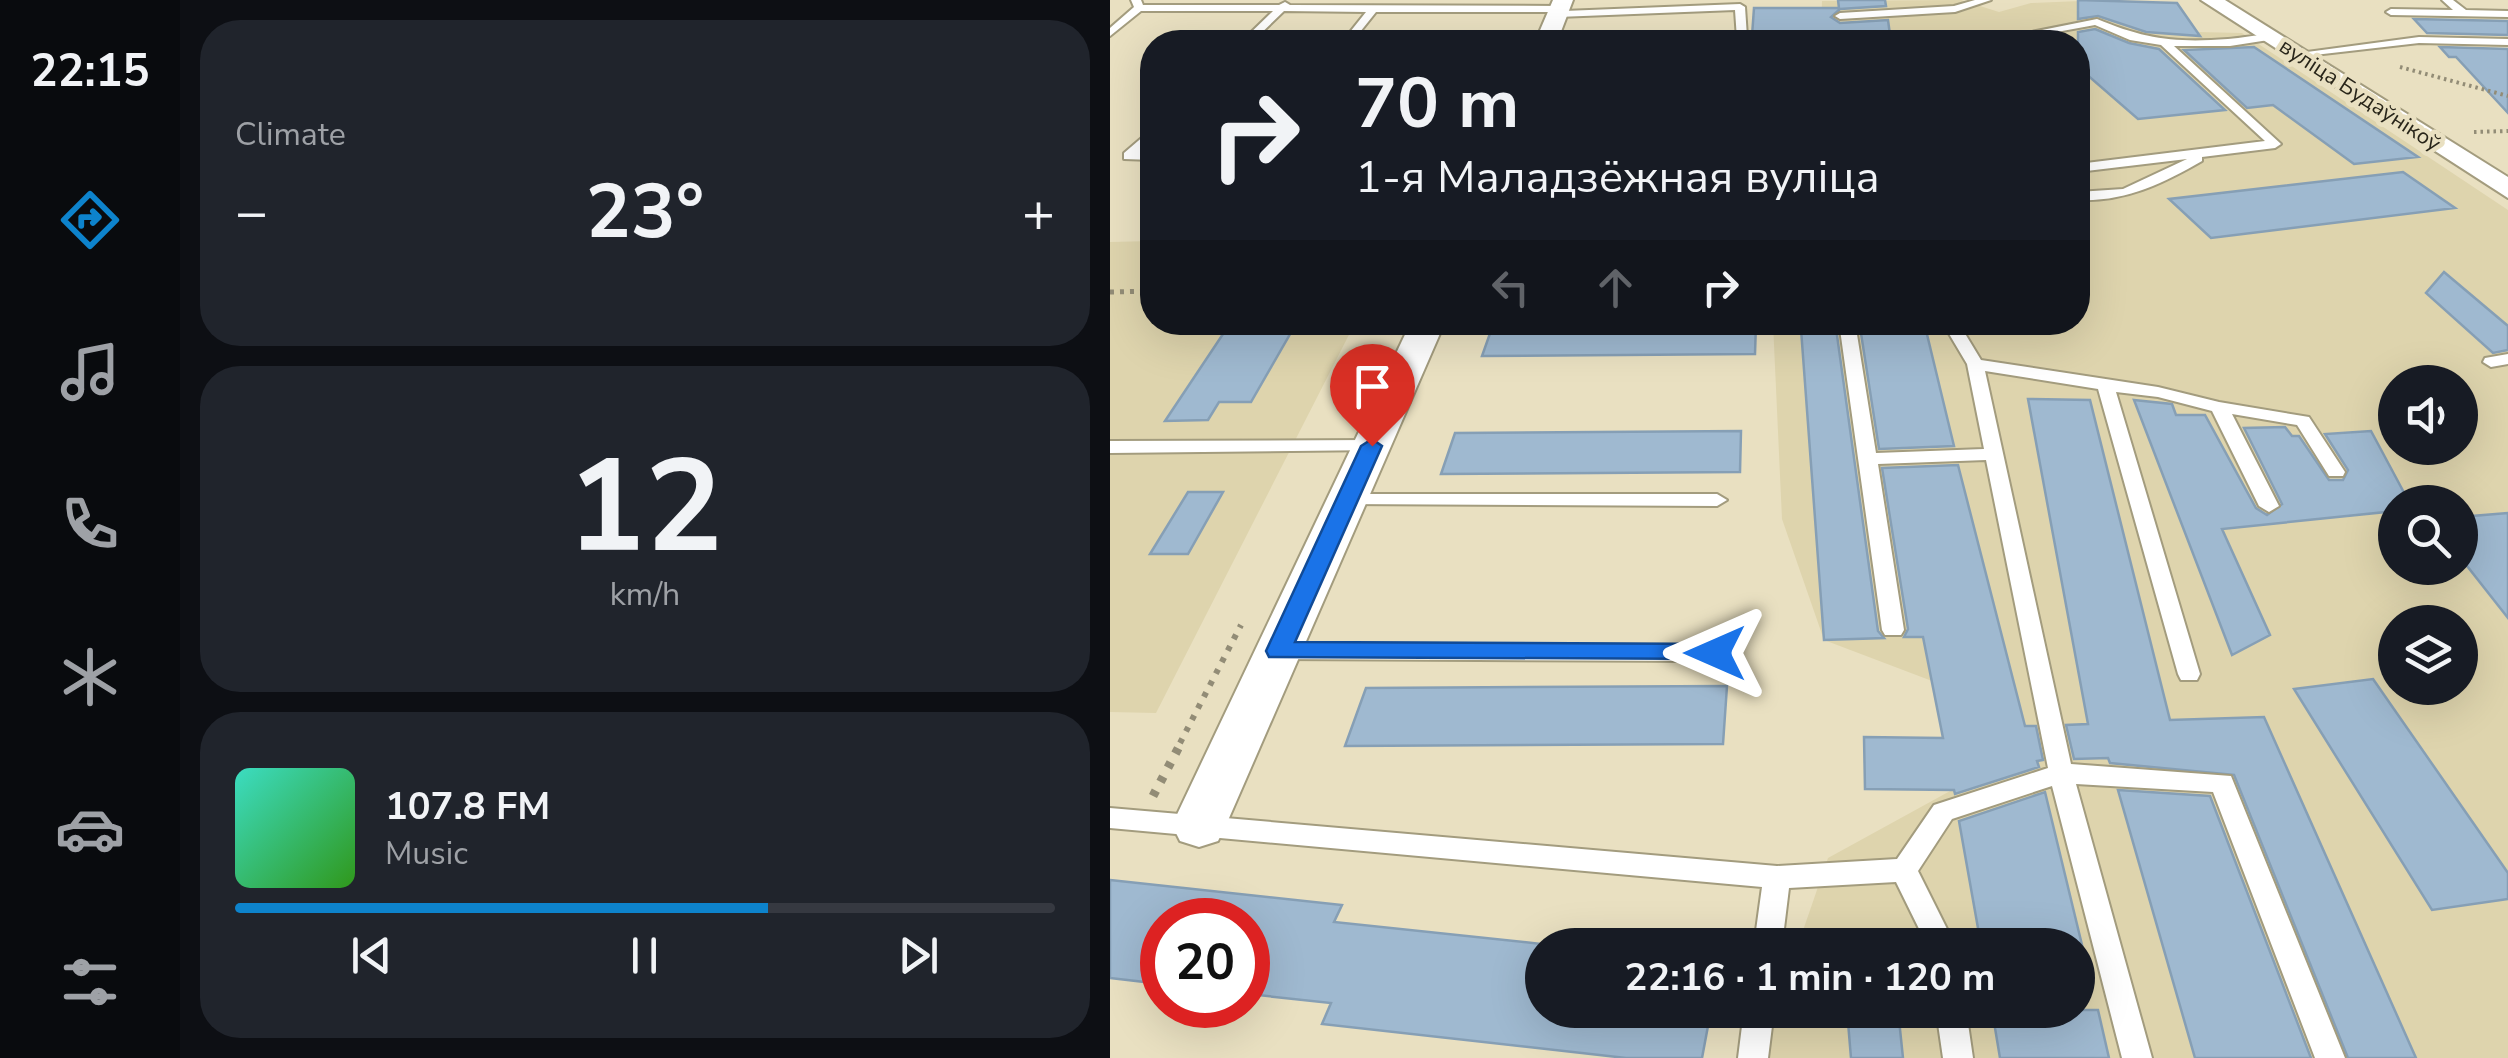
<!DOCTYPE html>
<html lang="en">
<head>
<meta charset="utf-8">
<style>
  body { margin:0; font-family:"Nunito Sans",sans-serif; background:#20242c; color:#f1f3f6; height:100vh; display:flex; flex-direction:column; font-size:38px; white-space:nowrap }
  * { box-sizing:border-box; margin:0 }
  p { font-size:32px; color:#9ea1a6 }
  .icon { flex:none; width:55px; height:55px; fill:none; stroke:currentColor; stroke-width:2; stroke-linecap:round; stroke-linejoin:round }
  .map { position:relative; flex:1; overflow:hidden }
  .side { display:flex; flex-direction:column; gap:20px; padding:20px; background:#0d0f14; width:930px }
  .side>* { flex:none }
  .top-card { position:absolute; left:30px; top:30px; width:950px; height:305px; border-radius:40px; box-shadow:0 10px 40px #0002; background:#171b24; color:#f1f3f6; overflow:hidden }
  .fabs { position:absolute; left:1268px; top:365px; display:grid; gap:20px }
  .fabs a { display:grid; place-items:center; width:100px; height:100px; border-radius:50%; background:#171b24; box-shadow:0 10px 40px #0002; font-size:50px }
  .speed { position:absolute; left:30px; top:898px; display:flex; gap:20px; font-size:50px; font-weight:700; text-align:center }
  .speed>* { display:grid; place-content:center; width:130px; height:130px; border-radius:50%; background:#171b24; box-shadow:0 10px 40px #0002; line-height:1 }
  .speed .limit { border:15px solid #d22; background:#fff; color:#111 }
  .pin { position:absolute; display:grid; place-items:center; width:85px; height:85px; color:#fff; margin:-102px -42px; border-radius:50% 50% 50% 0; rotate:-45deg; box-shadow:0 0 10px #0007 }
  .pin .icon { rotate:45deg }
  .me { position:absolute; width:110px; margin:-55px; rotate:270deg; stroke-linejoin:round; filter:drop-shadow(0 0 8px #0008) }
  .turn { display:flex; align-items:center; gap:35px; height:210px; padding:0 50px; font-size:45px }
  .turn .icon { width:130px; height:130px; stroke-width:2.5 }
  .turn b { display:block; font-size:70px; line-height:85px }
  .lanes { display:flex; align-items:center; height:95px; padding:0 50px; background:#0003; justify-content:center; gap:50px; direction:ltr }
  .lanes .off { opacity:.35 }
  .big { font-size:75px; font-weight:700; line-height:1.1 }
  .side .widget { flex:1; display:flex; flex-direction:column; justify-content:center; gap:15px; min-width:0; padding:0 35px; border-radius:40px; background:#20242c }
  .side .dial { align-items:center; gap:0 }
  .dial b { font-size:130px; line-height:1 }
  .song { display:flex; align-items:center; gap:30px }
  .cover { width:120px; height:120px; border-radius:15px; background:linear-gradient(135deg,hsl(170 70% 55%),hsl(110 70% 35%)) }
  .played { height:10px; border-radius:5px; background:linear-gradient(90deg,#0d83cc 65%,#363941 65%) }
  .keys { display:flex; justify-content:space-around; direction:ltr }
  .heat { display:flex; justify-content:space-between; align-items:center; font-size:55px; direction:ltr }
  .trip { position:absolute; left:415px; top:928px; width:570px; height:100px; border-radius:50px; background:#171b24; box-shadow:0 10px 40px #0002; font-weight:700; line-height:100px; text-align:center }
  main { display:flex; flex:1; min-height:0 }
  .tabs { display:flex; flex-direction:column; width:180px; justify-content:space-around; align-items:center; background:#090b0e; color:#9ea1a6 }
  .tabs .icon { width:70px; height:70px }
  .tabs .on { color:#0d83cc }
  .tabs b { font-size:45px; color:#f1f3f6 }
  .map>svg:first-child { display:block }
</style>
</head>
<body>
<main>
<nav class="tabs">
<b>22:15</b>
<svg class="icon on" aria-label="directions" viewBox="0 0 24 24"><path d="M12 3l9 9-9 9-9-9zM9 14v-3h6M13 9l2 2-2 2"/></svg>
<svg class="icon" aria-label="music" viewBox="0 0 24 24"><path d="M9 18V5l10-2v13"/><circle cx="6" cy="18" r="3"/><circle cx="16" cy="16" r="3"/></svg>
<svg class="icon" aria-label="phone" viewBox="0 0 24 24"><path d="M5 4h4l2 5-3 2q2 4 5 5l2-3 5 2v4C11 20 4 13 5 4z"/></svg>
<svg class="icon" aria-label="climate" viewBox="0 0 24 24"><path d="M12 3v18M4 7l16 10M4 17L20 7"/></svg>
<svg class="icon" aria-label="car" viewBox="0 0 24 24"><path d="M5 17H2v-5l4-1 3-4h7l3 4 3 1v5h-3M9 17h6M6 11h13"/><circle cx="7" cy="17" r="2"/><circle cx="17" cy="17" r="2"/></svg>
<svg class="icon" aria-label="filters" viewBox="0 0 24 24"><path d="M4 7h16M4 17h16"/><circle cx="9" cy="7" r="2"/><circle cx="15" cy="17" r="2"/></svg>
</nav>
<section class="side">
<div class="widget"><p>Climate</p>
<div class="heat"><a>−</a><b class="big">23°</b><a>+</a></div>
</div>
<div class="widget dial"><b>12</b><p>km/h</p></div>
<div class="widget">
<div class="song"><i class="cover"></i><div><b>107.8 FM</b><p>Music</p></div></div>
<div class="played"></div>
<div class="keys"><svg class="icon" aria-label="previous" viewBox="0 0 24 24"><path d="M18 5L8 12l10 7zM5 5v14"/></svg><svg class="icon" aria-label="pause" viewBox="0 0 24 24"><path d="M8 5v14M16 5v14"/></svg><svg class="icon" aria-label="next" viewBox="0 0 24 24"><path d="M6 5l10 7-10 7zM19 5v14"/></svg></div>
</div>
</section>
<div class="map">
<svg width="1398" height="1058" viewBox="0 0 1398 1058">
  <rect width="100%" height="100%" fill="#e9e0c1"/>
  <path fill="#ded4ad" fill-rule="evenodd" d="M851 0 889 12 921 3 995 0 1027 5 1087 32 1132 33 1398 210V1058H649L666 1010H968V945H688L718 858 882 768 822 681 714 640 672 519 663 323 968 322V42H710L736 40 711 34 712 1ZM1285 382H1350V448H1285ZM1285 502H1350V568H1285ZM1285 622H1350V688H1285Z
    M42 241V322L245 323 46 713 0 712V242Z"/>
  <path fill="#9fb9d0" stroke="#869fb5" stroke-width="2.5" d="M728 0H775L776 6 730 9 721 17 730 23 778 20 781 42 642 36 644 8H729Z
    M968 0 1067 3 1090 36 1036 32 988 16 968 19Z
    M1304 19 1398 21V35L1317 33Z
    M985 29 1019 43 1049 49 1115 110 1028 119 968 67V32Z
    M1144 47 1308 157 1244 164 1163 105 1137 108 1074 50Z
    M1330 47 1398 49V113L1346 57H1339Z
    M1293 172 1345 208 1101 238 1059 199Z
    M1334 272 1398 326V350L1383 353 1316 293Z
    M121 322H187L141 402H109L98 420 55 421Z
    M756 322H814L844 446 769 449 750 327H757Z
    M646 323 645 354 372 356 383 325Z
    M726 328 768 631 774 638 714 640 691 329Z
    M918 399 980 400 1060 720 1154 717 1306 1058H1238L1124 775 1000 763 998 758 964 759 956 725 978 724Z
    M1024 400 1062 404 1066 415H1095L1146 508 1157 515 1172 504 1134 428 1175 427 1182 436H1189L1219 480H1233L1238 470 1215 434 1261 431 1299 502H1285V511L1112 529 1160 635 1122 655Z
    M631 431 630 472 331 474 345 433Z
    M848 465 915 726H926L933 760 927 761 929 767 845 794 844 790 755 789 754 737 833 738 813 637H794L798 629 772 468Z
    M78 492H113L78 554H40Z
    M1398 513V618L1350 557V517Z
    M1263 679 1398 873V899L1322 910 1184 689Z
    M617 686 613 744 235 746 256 688Z
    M1008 790 1100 796 1201 1058H1085Z
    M935 792 972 945H871L849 821Z
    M0 880 232 905 224 922 432 944V1010H601L592 1058H516L212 1024 221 1003 138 994V920H52V984L0 978Z
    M737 1010H788L793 1058H741Z
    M882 1010H988L999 1058H890Z"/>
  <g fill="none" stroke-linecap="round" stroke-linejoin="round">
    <g stroke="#a39c7e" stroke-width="4">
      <path id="service" d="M21 0H31L33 5H169L175 2 180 5 450 6 454 11 630 4 635 7 637 37 643 42H631L627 39 625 10 448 17 444 12H266L242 42H232L256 12 174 11 142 42H131L163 11H31L0 36V28L24 7Z
        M865 0H881L845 12 730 19 725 16 730 13 844 6Z
        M1332 0H1343L1356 10 1398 11V17L1281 15 1276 12 1281 9 1343 10Z
        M987 19C1035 39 1065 43 1118 39 1133 38 1149 34 1165 35V39L1120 46H1064L1171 144 1165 148 1092 157V161C1052 184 1015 202 968 200V192L1013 189 1077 159 968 172V164L1155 141 1051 45 1020 40 985 25 891 42H871Z
        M1309 37 1398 39V45L1309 43 1187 57 1182 54Z
        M42 129V140L30 152H42V160L14 159V153Z
        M729 322H745L766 453 874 449 857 364 832 322H848L871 360 1048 387 1109 402 1199 417 1235 472 1233 476H1219L1187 425 1122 414 1169 506 1159 512 1149 506 1102 411 1048 397 1006 392 1090 674 1087 680H1071L1068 674 988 389 875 371 961 764 1121 776 1235 1058H1205L1103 792 966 784 1042 1058H1012L942 786 842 819 808 871 845 945H817L786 882 679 888 672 945H644L652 887 0 828V808L667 866 787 859 824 805 938 768 876 460 768 464 794 630 791 635H775L772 630Z
        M1398 354V364L1381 367 1373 362 1375 358Z
        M262 440 271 446 269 450 0 453V441Z
        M237 494H607L617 500 607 506 230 504 227 500Z
        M168 643 605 645 613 647 616 653 613 659 605 661 168 659 160 657 157 651 160 645Z
        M634 1010H664L658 1058H628Z
        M826 1010H856L863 1058H833Z"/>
    </g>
    <g stroke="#a39c7e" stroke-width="4">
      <path id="minor" d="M443 0H463L447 42H425Z
        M1091 0H1115L1398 177V198Z
        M301 322H335L116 825 108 841 89 847 70 841 62 825Z"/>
    </g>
    <path stroke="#928c76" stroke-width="4" stroke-dasharray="2.5 4" stroke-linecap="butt" d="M1290 67 1398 96
      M1364 132 1398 131"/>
    <path stroke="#928c76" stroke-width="5" stroke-dasharray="4 6" stroke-linecap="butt" d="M0 292 42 291"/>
    <path stroke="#928c76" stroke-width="6" stroke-dasharray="5 8" stroke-linecap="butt" d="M70 743 131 625"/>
    <path stroke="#928c76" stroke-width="9" stroke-dasharray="6 10" stroke-linecap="butt" d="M43 796 72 741"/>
    <use href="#service" fill="#fff" fill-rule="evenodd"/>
    <use href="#minor" fill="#fff" fill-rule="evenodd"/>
  </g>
  <path fill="#1a73e8" stroke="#114b97" stroke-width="2.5" d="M262 439 272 446 185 642 605 644 618 653 614 659 159 657 156 651 251 446Z"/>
  <g text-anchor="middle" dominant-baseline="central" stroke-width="9" stroke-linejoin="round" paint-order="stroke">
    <g font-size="22" fill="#29261a" stroke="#e9e0c1">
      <text transform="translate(1250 95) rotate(33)">вуліца Будаўнікоў</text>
    </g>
  </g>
</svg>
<div class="fabs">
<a><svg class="icon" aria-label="sound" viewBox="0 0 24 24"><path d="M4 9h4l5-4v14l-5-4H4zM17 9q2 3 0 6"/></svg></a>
<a><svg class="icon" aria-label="search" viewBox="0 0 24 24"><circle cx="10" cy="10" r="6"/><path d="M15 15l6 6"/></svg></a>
<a><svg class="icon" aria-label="layers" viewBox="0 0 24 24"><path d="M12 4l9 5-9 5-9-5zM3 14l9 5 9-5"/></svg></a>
</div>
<div class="speed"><div class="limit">20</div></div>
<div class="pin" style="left:262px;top:446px;background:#d93025"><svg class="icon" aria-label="arrive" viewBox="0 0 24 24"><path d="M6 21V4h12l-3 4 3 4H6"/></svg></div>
<svg class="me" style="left:605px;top:653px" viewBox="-20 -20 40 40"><path d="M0-17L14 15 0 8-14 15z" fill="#1a73e8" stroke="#fff" stroke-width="4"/></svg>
<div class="trip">22:16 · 1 min · 120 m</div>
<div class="top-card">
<div class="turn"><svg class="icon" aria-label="right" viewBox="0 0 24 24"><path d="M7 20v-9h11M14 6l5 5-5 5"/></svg><div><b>70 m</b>1-я Маладзёжная вуліца</div></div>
<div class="lanes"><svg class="icon off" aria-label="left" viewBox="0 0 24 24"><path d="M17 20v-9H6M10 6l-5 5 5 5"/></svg><svg class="icon off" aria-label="ahead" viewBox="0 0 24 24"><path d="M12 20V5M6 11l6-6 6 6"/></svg><svg class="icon" aria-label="right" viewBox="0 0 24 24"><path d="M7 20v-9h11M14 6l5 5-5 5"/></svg></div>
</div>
</div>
</main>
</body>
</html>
